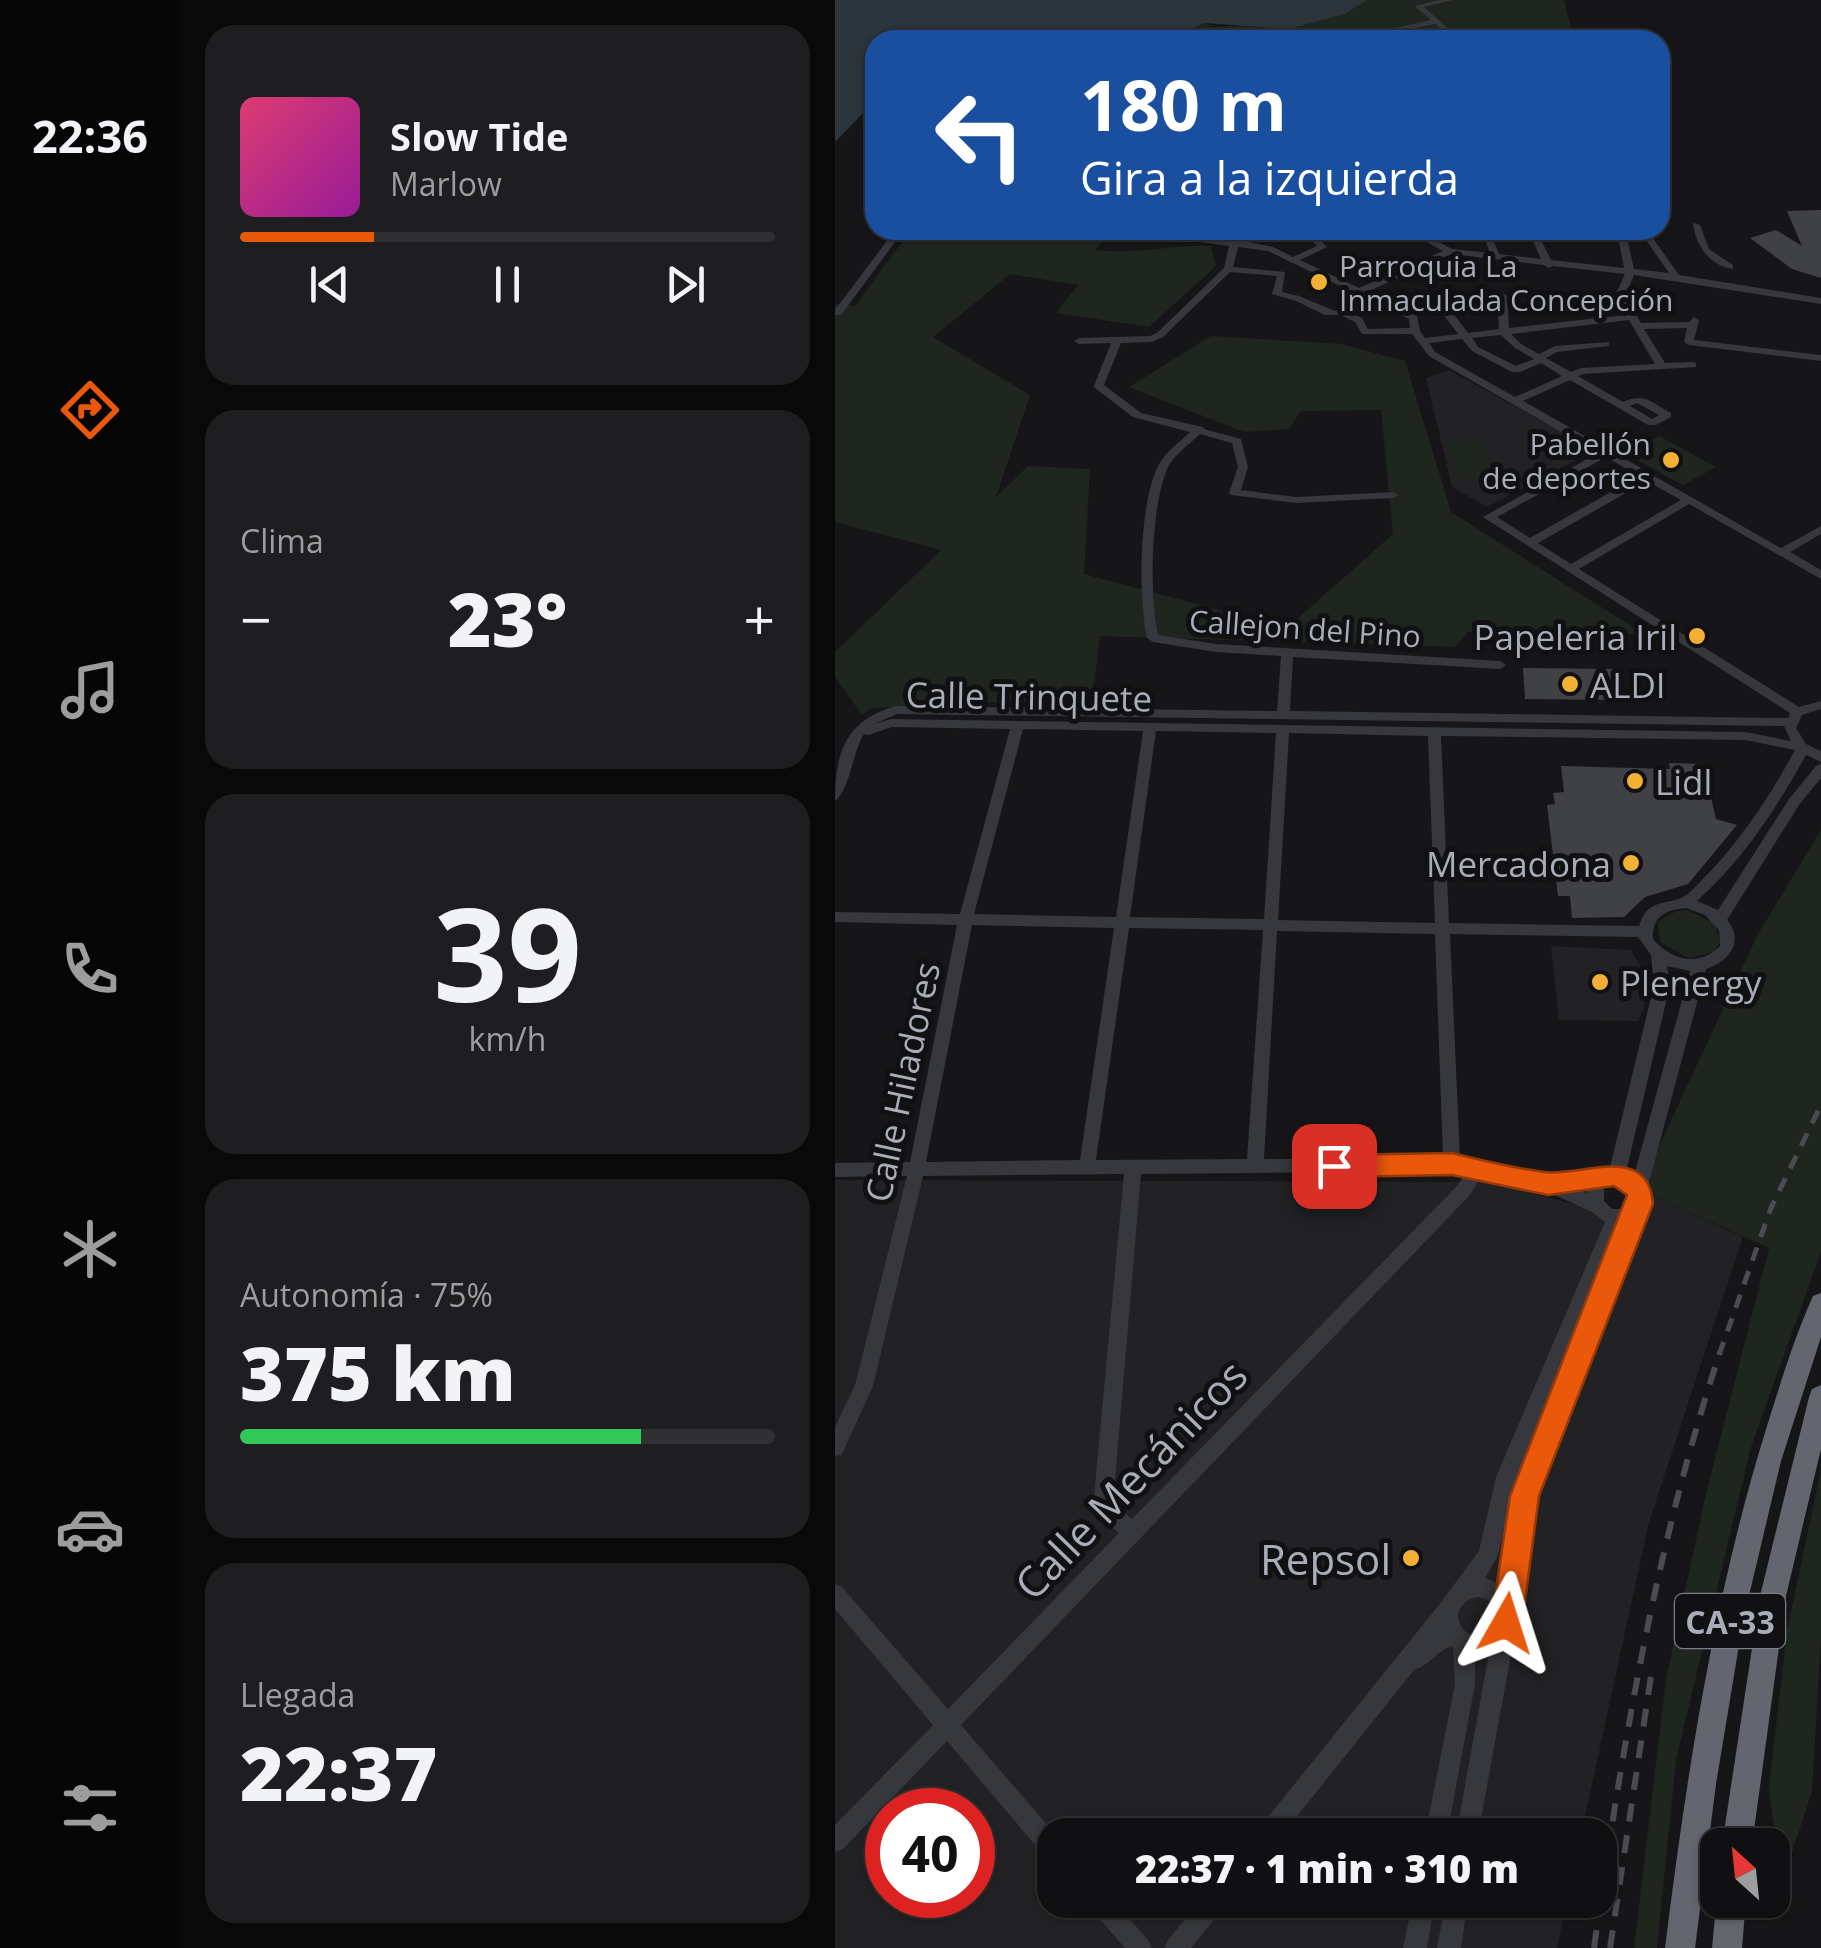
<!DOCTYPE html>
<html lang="es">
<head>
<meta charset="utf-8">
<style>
  body { margin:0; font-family:"Open Sans",sans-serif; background:#1e1e20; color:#f1f3f6; height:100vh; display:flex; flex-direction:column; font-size:38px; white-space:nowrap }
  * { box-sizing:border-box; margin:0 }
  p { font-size:32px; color:#9c9d9f }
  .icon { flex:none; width:55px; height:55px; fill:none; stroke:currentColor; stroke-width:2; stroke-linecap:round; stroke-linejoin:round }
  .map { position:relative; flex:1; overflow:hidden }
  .side { display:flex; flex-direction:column; gap:25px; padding:25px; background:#09090a; width:655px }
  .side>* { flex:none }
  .banner { position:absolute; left:30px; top:30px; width:805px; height:210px; border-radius:30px; box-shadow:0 2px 8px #0004,0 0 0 2px #303032; background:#1a4fa0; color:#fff; overflow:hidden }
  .needle { width:65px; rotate:333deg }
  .controls { position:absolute; left:865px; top:1828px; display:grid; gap:20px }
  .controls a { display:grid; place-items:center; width:90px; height:90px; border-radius:20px; background:#101012; box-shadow:0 2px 8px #0004,0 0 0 2px #303032; font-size:50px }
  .speed { position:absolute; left:30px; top:1788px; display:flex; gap:20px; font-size:50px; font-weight:700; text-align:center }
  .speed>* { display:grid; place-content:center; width:130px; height:130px; border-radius:50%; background:#101012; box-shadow:0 2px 8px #0004,0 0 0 2px #303032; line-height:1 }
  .speed .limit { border:15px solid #d22; background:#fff; color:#111 }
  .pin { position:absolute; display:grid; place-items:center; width:85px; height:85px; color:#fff; margin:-42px; border-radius:20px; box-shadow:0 5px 15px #0006 }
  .me { position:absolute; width:110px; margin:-55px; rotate:6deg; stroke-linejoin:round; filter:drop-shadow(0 0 8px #0008) }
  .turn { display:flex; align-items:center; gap:35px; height:210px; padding:0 50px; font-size:45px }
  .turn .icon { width:130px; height:130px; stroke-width:2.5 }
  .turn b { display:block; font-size:70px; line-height:85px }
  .big { font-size:75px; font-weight:800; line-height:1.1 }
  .side .tile { flex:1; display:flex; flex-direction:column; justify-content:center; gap:15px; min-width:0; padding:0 35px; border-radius:30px; background:#1e1e20 }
  .side .dial { align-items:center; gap:0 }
  .dial b { font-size:130px; line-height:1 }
  .song { display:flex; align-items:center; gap:30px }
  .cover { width:120px; height:120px; border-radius:15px; background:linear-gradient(135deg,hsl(340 70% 55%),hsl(300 70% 35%)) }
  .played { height:10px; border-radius:5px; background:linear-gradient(90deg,#ea580c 25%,#303032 25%) }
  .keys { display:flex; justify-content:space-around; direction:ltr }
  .heat { display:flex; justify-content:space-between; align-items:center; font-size:55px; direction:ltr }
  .charge { height:15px; border-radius:8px; background:linear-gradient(90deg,#34c759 75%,#303032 0) }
  .trip { position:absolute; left:202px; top:1818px; width:580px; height:100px; border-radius:30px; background:#101012; box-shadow:0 2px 8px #0004,0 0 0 2px #303032; font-weight:800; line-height:100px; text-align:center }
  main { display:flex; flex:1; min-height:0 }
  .tabs { display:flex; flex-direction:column; width:180px; justify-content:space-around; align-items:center; background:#060607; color:#9c9d9f }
  .tabs .icon { width:70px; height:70px }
  .tabs .on { color:#ea580c }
  .tabs b { font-size:45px; color:#f1f3f6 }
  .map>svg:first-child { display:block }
</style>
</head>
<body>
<main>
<nav class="tabs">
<b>22:36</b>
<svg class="icon on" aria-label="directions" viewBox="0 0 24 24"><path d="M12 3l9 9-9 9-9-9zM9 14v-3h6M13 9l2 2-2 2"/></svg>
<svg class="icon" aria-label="music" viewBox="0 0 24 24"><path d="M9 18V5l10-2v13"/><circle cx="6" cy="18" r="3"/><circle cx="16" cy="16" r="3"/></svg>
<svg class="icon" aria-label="phone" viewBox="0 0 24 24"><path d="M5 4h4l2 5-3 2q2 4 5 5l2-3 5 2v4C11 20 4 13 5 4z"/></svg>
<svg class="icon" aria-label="climate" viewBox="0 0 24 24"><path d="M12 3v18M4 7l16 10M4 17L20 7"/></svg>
<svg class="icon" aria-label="car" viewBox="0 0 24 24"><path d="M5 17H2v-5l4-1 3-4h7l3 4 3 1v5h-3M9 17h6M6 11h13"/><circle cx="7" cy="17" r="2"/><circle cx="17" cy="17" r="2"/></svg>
<svg class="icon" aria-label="filters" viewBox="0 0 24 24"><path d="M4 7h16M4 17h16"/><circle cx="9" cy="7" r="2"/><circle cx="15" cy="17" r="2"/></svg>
</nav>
<section class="side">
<div class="tile">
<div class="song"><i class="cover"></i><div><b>Slow Tide</b><p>Marlow</p></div></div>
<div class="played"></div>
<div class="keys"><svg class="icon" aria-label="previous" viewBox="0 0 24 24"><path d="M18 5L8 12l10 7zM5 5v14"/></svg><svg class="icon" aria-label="pause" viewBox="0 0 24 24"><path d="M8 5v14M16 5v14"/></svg><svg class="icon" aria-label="next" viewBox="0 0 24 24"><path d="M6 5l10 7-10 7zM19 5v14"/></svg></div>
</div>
<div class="tile"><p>Clima</p>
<div class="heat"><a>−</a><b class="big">23°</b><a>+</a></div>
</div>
<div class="tile dial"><b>39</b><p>km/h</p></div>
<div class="tile"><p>Autonomía · 75%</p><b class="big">375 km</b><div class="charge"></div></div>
<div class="tile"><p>Llegada</p><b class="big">22:37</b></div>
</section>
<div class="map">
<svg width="986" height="1948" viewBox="0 0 986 1948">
  <rect width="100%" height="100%" fill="#161618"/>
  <path fill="#222225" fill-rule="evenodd" d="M614 370 760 450 652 507 617 487 591 378Z
    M716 946 796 950 809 972V1008L803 1021 724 1020Z
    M0 1180 654 1182 758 1209H801L804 1189 908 1237 814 1522 746 1835H220V1900H732L722 1948H0ZM52 1810H138V1895H52Z"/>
  <path fill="#1e261f" d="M532 0H729L739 40H405L356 29 370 23 379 27C430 22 487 27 532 0Z
    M76 230H253L274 234 260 250C301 255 336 244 376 246L381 266 314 327 221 313 243 285 175 274 98 337 195 395 161 497 193 466 255 469 249 574 452 628 558 534 546 410 466 411 454 429 409 432 294 387 376 336 506 344 570 361 616 512 809 634 633 632 620 647 265 636 257 698 37 708 27 715 0 677V652L106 550 0 522V304L20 306Z
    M824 436 881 467 848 485 791 454Z
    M647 440 658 477 623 479 613 442Z
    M986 830V1252L916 1447 841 1760 822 1948H799L831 1679 871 1494 934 1248 804 1189 923 934Z
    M851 910 880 923 885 942 879 952 853 958 825 942 823 922 841 911Z
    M986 1469V1637L977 1791 946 1887 934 1787 952 1631Z"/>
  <path fill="#2c353c" d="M0 0H532L509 14 454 29 370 23 329 40H40V101L0 142Z"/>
  <path fill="#404145" d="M986 210V278L957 269 915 238 941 230 967 246 952 211Z
    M688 668 778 669 782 700 690 699Z
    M834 763 868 764 881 819 902 825 853 884 810 897 789 917 737 918 735 896H723L712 805 720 804 718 793 729 792 726 766 835 769Z"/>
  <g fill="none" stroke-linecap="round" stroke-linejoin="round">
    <path fill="#37383d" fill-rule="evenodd" d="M604 0H618L589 7 626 40H618L600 24 521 40H506L596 20 580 6Z
      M858 223 865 225 874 249 898 265V269C875 266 860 245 858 223Z
      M60 230H69L6 315H0V310Z
      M298 230H321L396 241 400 239 438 247 458 257 482 246 466 230H475L492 247 465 260 524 288 608 251 570 230H581L617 249 655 253 646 230H654L664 254 706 259 693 230H701L716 260 789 268 782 230H790L799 269 834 273 804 230H812L844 275 986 298V304L799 275 790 296 806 323 854 322 859 317 864 320 859 340 986 355V361L854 345 849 342 852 328 809 329 830 363 857 362 861 363V367L748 374 743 376 788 402C809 392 816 402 836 413V417L821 425H813L735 380 688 401 813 472 818 473 819 476 946 548 986 526V534L955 552 986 570V579L854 504 744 569 964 707 986 701V709L967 715 961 728 971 744 986 751V762L971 755C941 809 908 860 862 901L883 910 954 799 981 766 986 764V778L964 805 892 920C910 941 894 962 871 969L812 1190 809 1209 700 1496 682 1622 643 1835H621L654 1653 640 1655V1684L612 1835H590L620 1684 618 1646C602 1650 594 1666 579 1670L447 1835H422L425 1827 607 1601 644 1551 661 1477 770 1222 757 1212 711 1191 646 1177 634 1196 126 1725 221 1835 220 1862 212 1859 112 1741 8 1849 0 1852V1825L98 1725 0 1609V1584L7 1587 113 1709 284 1533 261 1514 258 1507 289 1174 88 1176 38 1386 7 1454 0 1456V1427L20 1385 72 1176 0 1177V1163L75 1162 122 925 0 922V912L125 914 175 729 57 727 33 735 29 734C17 753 15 790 0 801 0 752 11 720 61 706L442 711 446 656 381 652 318 642 312 638C303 597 304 504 323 466 330 452 344 443 355 432L298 417 260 388 259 386 276 343 244 344 239 341 244 338 315 336 322 333 389 268 394 246 302 233ZM403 247 433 251 530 298 500 311 464 296 447 292 450 272 398 267ZM616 254 709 265 714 268 718 266 790 274 780 296 791 315 674 328 672 296 667 293 662 296 663 307 610 312 608 314 623 334 590 338 585 331 582 316 532 292ZM395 272 442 276 437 294 461 301 490 315H505L520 322 527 334H577L594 356 763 453 648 517 955 713 953 718 455 711 458 657 665 669 671 665 665 661 381 644 323 635C314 594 316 508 332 469 338 455 354 445 365 434L397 443 403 467 394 493 396 495 461 503 558 498 564 495 558 492 461 497 406 490 413 467 406 439 369 429 368 427 306 413 269 385 286 343 317 342 328 337ZM537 302 574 319 575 328 533 329 527 318 514 313ZM663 312 664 329 633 333 620 316ZM794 320 820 364 746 368 736 372 711 358 722 352 774 346V342L720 346 704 354 686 344 676 334ZM666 335 680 348 699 359 681 366 643 347 637 338ZM627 339 637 351 677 372H685L706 363 727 376 680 397 600 352 594 343ZM802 403 824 415 817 419 795 406ZM771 457 804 476 695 538 662 517ZM812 481 846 500 736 564 703 543ZM62 714 949 726 956 741 910 732 56 719 39 724ZM188 729 308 731 281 917 139 914ZM321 731 441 733 429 919 295 917ZM454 733 593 736 600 923 443 920ZM606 736 910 740 960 750C934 798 903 845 864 883 859 888 852 896 846 898 824 906 813 900 804 926L614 923ZM851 908 870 915 884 930 885 946C864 968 836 960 818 939 817 916 830 910 851 908ZM137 925 279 928 245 1160 91 1162ZM294 928 428 930 412 1159 261 1160ZM442 931 600 934 608 1157 429 1159ZM615 934 803 937 816 955 819 985 775 1167C723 1185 676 1169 625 1159ZM832 966 855 971 800 1172 792 1168 835 985ZM617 1171 630 1174 622 1186 297 1519 278 1503 306 1174ZM777 1180H786L795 1189V1202L787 1209H777L769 1201V1188ZM753 1187 751 1193 740 1188ZM787 1224 680 1496 666 1584 650 1578 663 1555 681 1477ZM643 1597C687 1604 645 1657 626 1626 618 1611 629 1599 643 1597Z
      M252 1900H278L313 1940 317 1948H290L255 1908Z
      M365 1900H391L388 1908 356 1948H329L333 1940Z
      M578 1900H600L592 1948H568Z
      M611 1900H633L626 1948H602Z"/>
    <path fill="#63666e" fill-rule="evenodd" d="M986 1293V1337L946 1461 908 1621 881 1784 860 1948H830C852 1772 879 1596 932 1426 946 1382 959 1338 978 1296Z
      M986 1385V1449L951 1596 917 1845H887L925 1596 974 1397 977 1389Z
      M882 1896V1900H911L907 1948H877Z"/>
    <path stroke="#4a4c52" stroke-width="5" stroke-dasharray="14 11" stroke-linecap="butt" d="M884 1355 936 1208 986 1105"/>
    <path stroke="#4a4c52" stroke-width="6" stroke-dasharray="18 14" stroke-linecap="butt" d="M759 1948C787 1746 821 1546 885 1352
      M775 1948 816 1676"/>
  </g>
  <path fill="#ea580c" stroke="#983908" stroke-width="2.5" d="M617 1153C647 1160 678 1168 709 1172 745 1177 814 1142 818 1204L704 1496 687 1623 682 1634 671 1638 660 1634 656 1623 675 1496 792 1195 779 1186 713 1195 617 1175 499 1177 486 1166 499 1155Z"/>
  <g fill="#f2b134" stroke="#111113" stroke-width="4">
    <circle cx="484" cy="282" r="10"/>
    <circle cx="836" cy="460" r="10"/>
    <circle cx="862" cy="636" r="10"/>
    <circle cx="735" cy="684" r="10"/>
    <circle cx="800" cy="781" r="10"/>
    <circle cx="796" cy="863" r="10"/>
    <circle cx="765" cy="982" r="10"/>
    <circle cx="576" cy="1558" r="10"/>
  </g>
  <g text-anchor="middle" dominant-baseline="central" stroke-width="10" stroke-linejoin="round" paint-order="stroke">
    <g font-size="30" fill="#a8adb8" stroke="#111113" text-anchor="start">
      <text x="504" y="265">Parroquia La<tspan x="504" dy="34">Inmaculada Concepción</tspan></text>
      <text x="816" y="443" text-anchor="end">Pabellón<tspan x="816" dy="34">de deportes</tspan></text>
    </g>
    <g font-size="30" fill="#a8adb8" stroke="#111113">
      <text transform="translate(470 628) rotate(4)">Callejon del Pino</text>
    </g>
    <rect fill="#111113" stroke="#7b7e86" stroke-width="2.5" x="840" y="1594" width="110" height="54" rx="8"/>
    <g font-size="32" font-weight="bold" fill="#a8adb8">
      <text x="895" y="1621">CA-33</text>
    </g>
    <g font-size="35" fill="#a8adb8" stroke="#111113" text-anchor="start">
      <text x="842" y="636" text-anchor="end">Papeleria Iril</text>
      <text x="755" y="684">ALDI</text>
      <text x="820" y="781">Lidl</text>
      <text x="776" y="863" text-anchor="end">Mercadona</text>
      <text x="785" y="982">Plenergy</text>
    </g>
    <g font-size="35" fill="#a8adb8" stroke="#111113">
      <text transform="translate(194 696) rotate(1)">Calle Trinquete</text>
      <text transform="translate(67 1082) rotate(-78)">Calle Hiladores</text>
    </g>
    <g font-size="42" fill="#a8adb8" stroke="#111113">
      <text transform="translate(295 1479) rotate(-46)">Calle Mecánicos</text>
    </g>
    <g font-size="42" fill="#a8adb8" stroke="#111113" text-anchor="end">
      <text x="556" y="1558">Repsol</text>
    </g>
  </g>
</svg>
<div class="controls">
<a><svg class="needle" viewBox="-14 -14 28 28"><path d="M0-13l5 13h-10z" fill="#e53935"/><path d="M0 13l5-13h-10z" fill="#9c9d9f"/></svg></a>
</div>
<div class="speed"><div class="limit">40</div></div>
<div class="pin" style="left:499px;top:1166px;background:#d93025"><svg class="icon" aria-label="arrive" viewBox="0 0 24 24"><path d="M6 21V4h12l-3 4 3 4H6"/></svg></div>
<svg class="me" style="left:671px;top:1623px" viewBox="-20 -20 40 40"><path d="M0-17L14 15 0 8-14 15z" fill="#ea580c" stroke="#fff" stroke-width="4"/></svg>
<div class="trip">22:37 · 1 min · 310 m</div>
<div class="banner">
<div class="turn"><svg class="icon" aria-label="left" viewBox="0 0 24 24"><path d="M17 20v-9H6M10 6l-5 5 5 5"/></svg><div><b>180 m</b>Gira a la izquierda</div></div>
</div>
</div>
</main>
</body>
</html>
